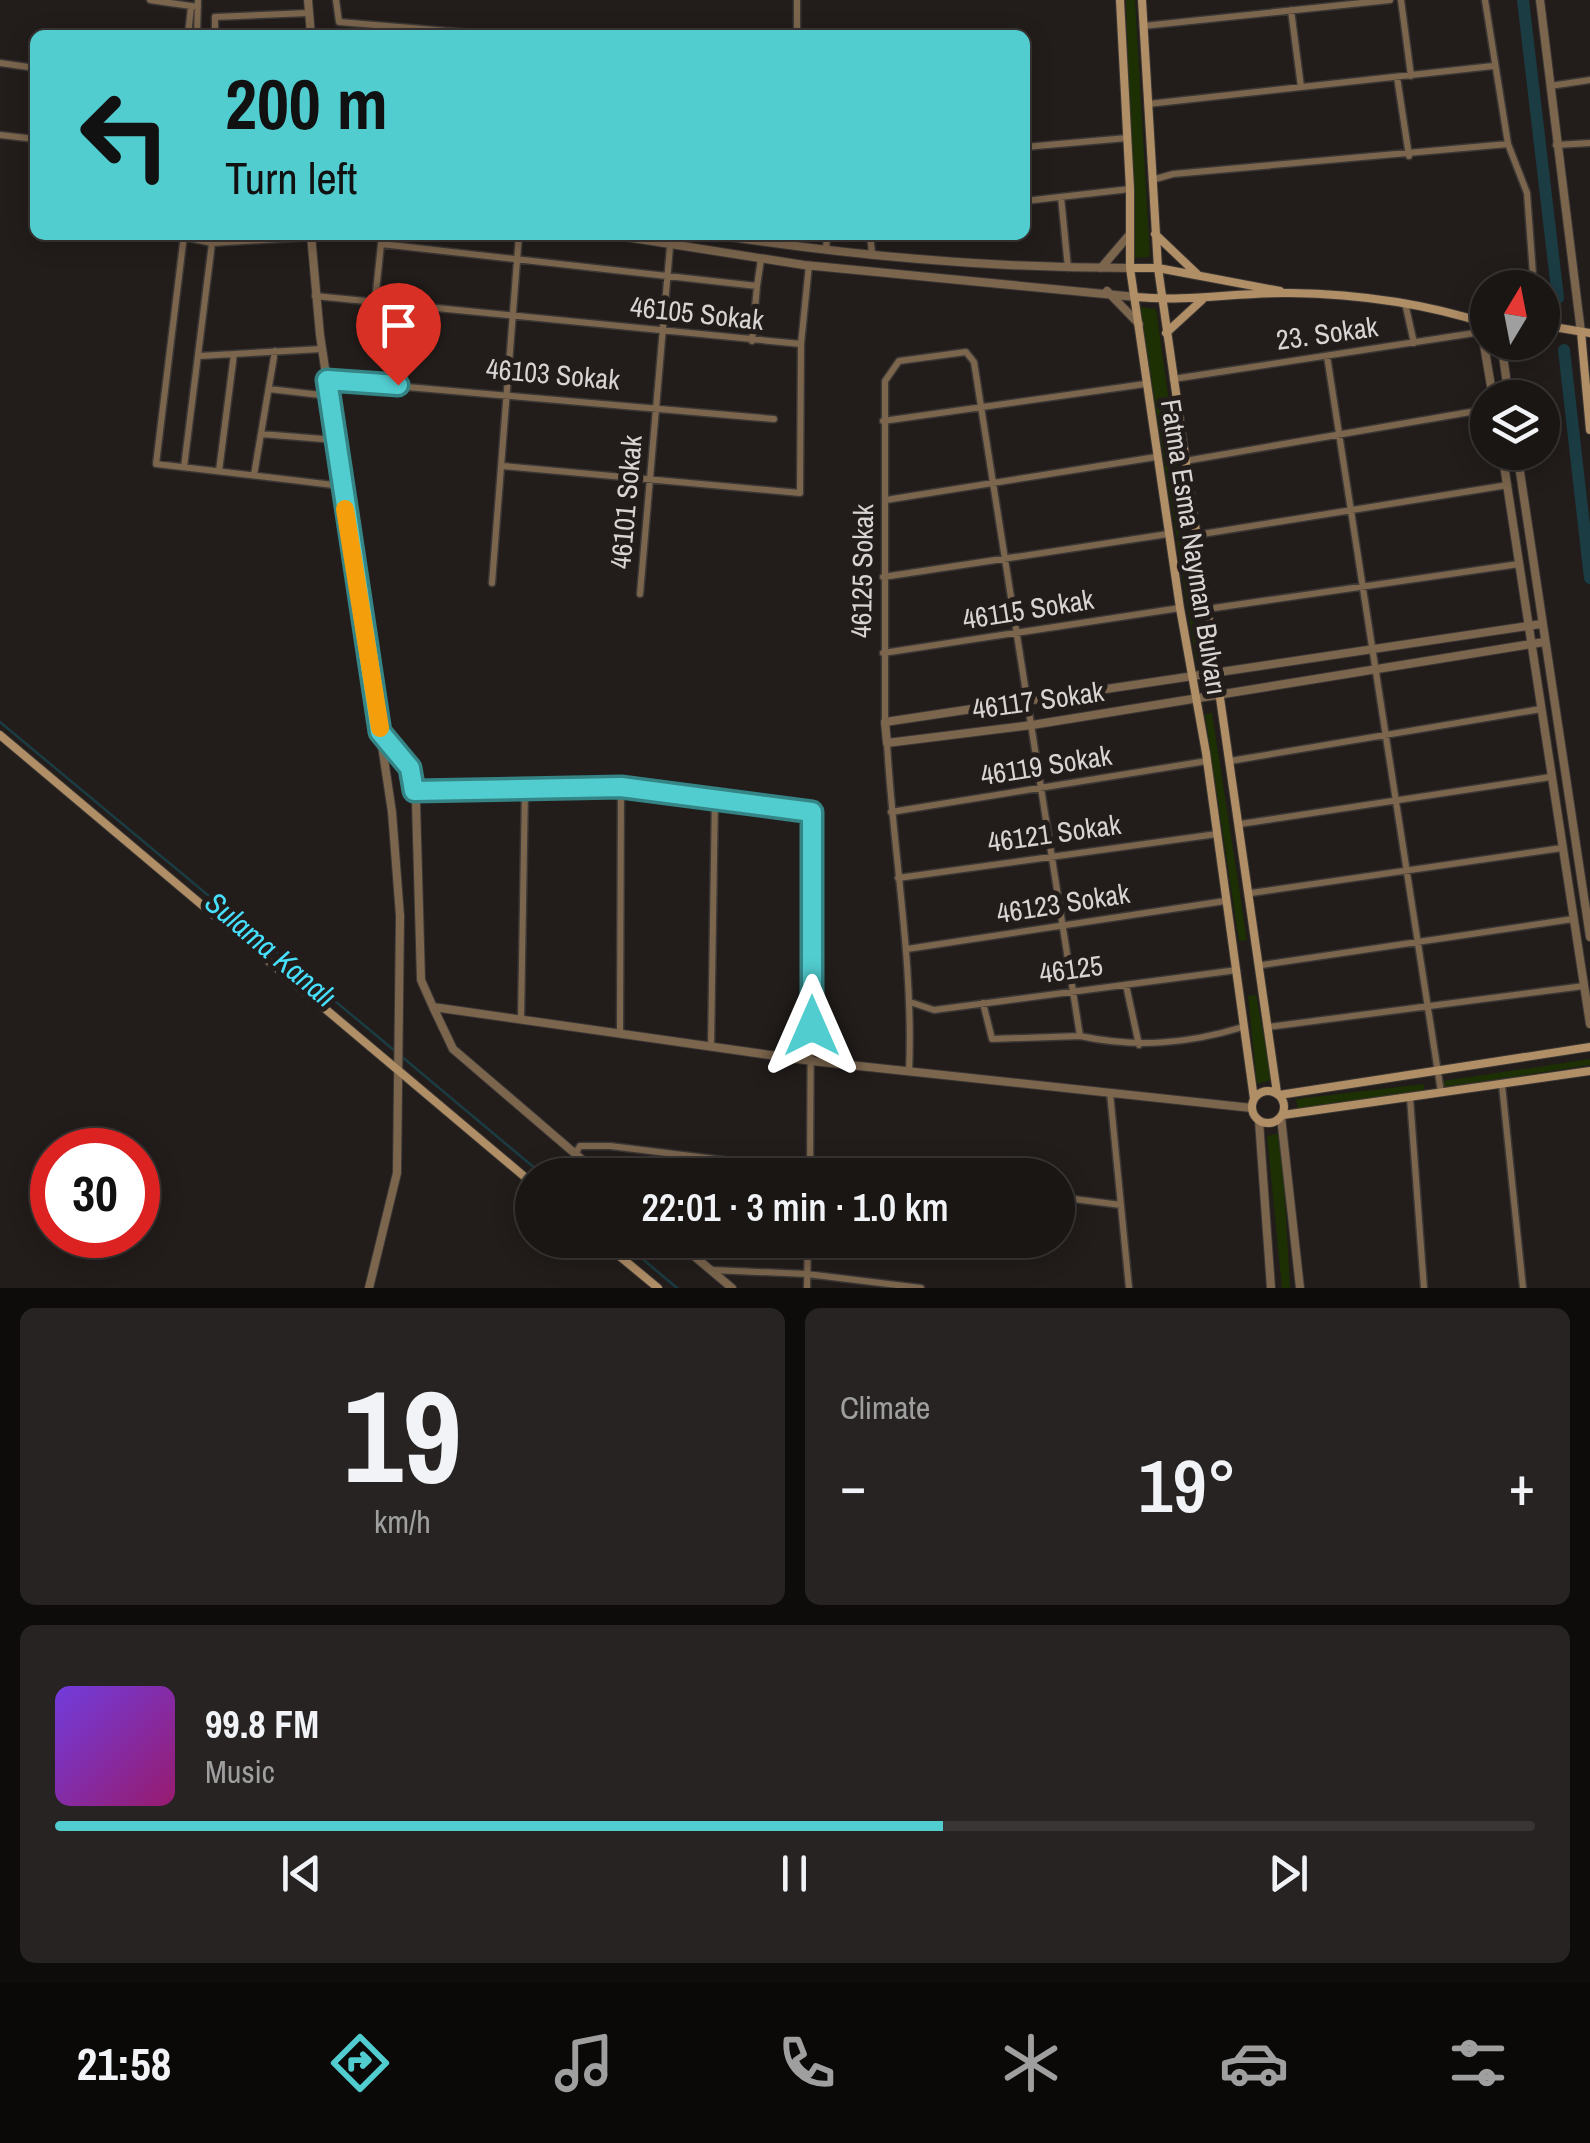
<!DOCTYPE html>
<html lang="en">
<head>
<meta charset="utf-8">
<style>
  body { margin:0; font-family:"Archivo Narrow",sans-serif; background:#272322; color:#f1f3f6; height:100vh; display:flex; flex-direction:column; font-size:38px; white-space:nowrap }
  * { box-sizing:border-box; margin:0 }
  p { font-size:32px; color:#9f9fa0 }
  .icon { flex:none; width:55px; height:55px; fill:none; stroke:currentColor; stroke-width:2; stroke-linecap:round; stroke-linejoin:round }
  .map { position:relative; height:1288px; overflow:hidden }
  .sheet { display:flex; flex-direction:column; gap:20px; padding:20px; background:#0e0c0b; flex:1 }
  .sheet>* { flex:none }
  .top-card { position:absolute; left:30px; top:30px; width:1000px; height:210px; border-radius:15px; box-shadow:0 5px 25px #0003,0 0 0 2px #383534; background:#52cdcf; color:#111; overflow:hidden }
  .needle { width:65px; rotate:10deg }
  .fabs { position:absolute; left:1470px; top:270px; display:grid; gap:20px }
  .fabs a { display:grid; place-items:center; width:90px; height:90px; border-radius:50%; background:#1a1614; box-shadow:0 5px 25px #0003,0 0 0 2px #383534; font-size:50px }
  .speed { position:absolute; left:30px; top:1128px; display:flex; gap:20px; font-size:50px; font-weight:700; text-align:center }
  .speed>* { display:grid; place-content:center; width:130px; height:130px; border-radius:50%; background:#1a1614; box-shadow:0 5px 25px #0003,0 0 0 2px #383534; line-height:1 }
  .speed .limit { border:15px solid #d22; background:#fff; color:#111 }
  .pin { position:absolute; display:grid; place-items:center; width:85px; height:85px; color:#fff; margin:-102px -42px; border-radius:50% 50% 50% 0; rotate:-45deg; box-shadow:0 0 10px #0007 }
  .pin .icon { rotate:45deg }
  .me { position:absolute; width:110px; margin:-55px; rotate:0deg; stroke-linejoin:round; filter:drop-shadow(0 0 8px #0008) }
  .turn { display:flex; align-items:center; gap:35px; height:210px; padding:0 30px; font-size:45px }
  .turn .icon { width:130px; height:130px; stroke-width:2.5 }
  .turn b { display:block; font-size:70px; line-height:85px }
  .big { font-size:75px; font-weight:600; line-height:1.1 }
  .sheet .widget { flex:1; display:flex; flex-direction:column; justify-content:center; gap:15px; min-width:0; padding:0 35px; border-radius:15px; background:#272322 }
  .sheet .dial { align-items:center; gap:0 }
  .dial b { font-size:130px; line-height:1 }
  .song { display:flex; align-items:center; gap:30px }
  .cover { width:120px; height:120px; border-radius:15px; background:linear-gradient(135deg,hsl(260 70% 55%),hsl(320 70% 35%)) }
  .played { height:10px; border-radius:5px; background:linear-gradient(90deg,#52cdcf 60%,#383534 60%) }
  .keys { display:flex; justify-content:space-around; direction:ltr }
  .heat { display:flex; justify-content:space-between; align-items:center; font-size:55px; direction:ltr }
  .sheet .tiles { flex:1; display:grid; gap:20px; grid-template-columns:1fr 1fr }
  .widget:last-child { grid-column:span 2 }
  .trip { position:absolute; left:515px; top:1158px; width:560px; height:100px; border-radius:50px; background:#1a1614; box-shadow:0 5px 25px #0003,0 0 0 2px #383534; font-weight:600; line-height:100px; text-align:center }
  .menu { display:flex; height:160px; justify-content:space-around; align-items:center; background:#0a0908; color:#9f9fa0 }
  .menu .icon { width:70px; height:70px }
  .menu .current { color:#52cdcf }
  .menu b { font-size:45px; color:#f1f3f6 }
  .map>svg:first-child { display:block }
</style>
</head>
<body>
<div class="map">
<svg width="1590" height="1288" viewBox="0 0 1590 1288">
  <rect width="100%" height="100%" fill="#221d1b"/>
  <path fill="#1c3004" d="M1126 0H1135L1150 257 1134 258Z
    M1140 307 1156 309 1205 658 1196 660Z
    M1212 713 1247 940 1239 941 1205 714Z
    M1256 995 1272 1080 1257 1084 1248 996Z
    M1590 1059V1065L1444 1087 1443 1081Z
    M1424 1084V1090L1298 1112 1296 1099Z
    M1281 1133 1290 1288H1282L1267 1136Z"/>
  <g fill="none" stroke-linecap="round" stroke-linejoin="round">
    <path stroke="#1b3c43" stroke-width="2.5" d="M0 722 395 1051
      M401 1056 543 1175
      M620 1240 677 1288"/>
    <path stroke="#1b3c43" stroke-width="12" d="M1523 0 1558 298
      M1564 350 1590 578"/>
    <g stroke="#3b3735" stroke-width="9">
      <path id="minor" d="M150 0 198 7
        M336 0 339 22 495 35
        M1401 0 1411 76
        M1485 0 1508 144 1527 193 1534 288
        M1291 10 1301 87
        M1143 26 1390 0
        M188 35 191 7
        M197 35 198 0
        M215 35V17L309 13
        M797 35V0
        M0 63 35 68
        M1397 77 1409 156
        M1550 86 1590 80
        M1148 104 1493 66
        M0 135 35 139
        M1556 145 1590 143
        M1025 147 1127 138
        M1152 180 1173 174 1508 144
        M1061 197 1068 268
        M1025 201 1130 189
        M184 235 156 464 342 486
        M870 235 872 253
        M184 237 212 243
        M381 244 757 286 761 259
        M826 249 827 235
        M315 296 801 344 809 265
        M375 301 382 235
        M1405 303 1414 343
        M752 341 757 286
        M199 356 322 349
        M1327 356 1441 1092
        M1173 379 1488 331
        M327 380 774 419
        M269 389 329 396
        M883 421 1145 384
        M261 434 335 440
        M1185 461 1488 409
        M503 466 800 493 801 344
        M184 467 212 243 311 237
        M219 471 234 354
        M254 475 275 351
        M886 500 1156 457
        M1196 535 1508 485
        M883 577 1168 534
        M492 583 519 235
        M640 594 671 235
        M1207 609 1519 564
        M883 653 1180 608
        M885 722V381L899 361 966 352 974 362 1080 1036C1136 1048 1187 1044 1243 1027
        M887 743C893 853 914 962 909 1072
        M1230 761 1541 709
        M414 791 621 787
        M715 796 812 811 810 1175
        M891 812 1207 761
        M1240 824 1551 777
        M898 878 1217 834
        M1251 893 1562 848
        M907 949 1225 901
        M1262 965 1573 919
        M1126 985 1139 1045
        M913 1003 934 1010 1237 970
        M983 1003 992 1039 1080 1036
        M521 1019 525 789
        M1268 1027 1584 986
        M620 1033 621 787 715 796 711 1047
        M1502 1085 1523 1288
        M1110 1093 1129 1288
        M1410 1098 1424 1288
        M575 1154 580 1146H610L844 1175
        M1058 1197 1121 1205
        M712 1270 807 1274 921 1288
        M807 1288 808 1240"/>
    </g>
    <g stroke="#3b3735" stroke-width="10">
      <path id="tertiary" d="M308 0 311 35
        M1540 0 1581 332
        M311 235 320 335 392 812 400 916 397 1173 369 1288
        M613 235 804 265 1136 297
        M718 235C853 256 993 268 1130 268
        M1101 268 1130 234
        M1107 291 1139 324
        M1482 333 1493 398
        M1501 342 1509 398
        M1502 452 1590 1024
        M1517 452 1590 937
        M1541 624 885 722 887 743 1032 725 1544 642
        M380 732 410 768 416 802 421 980 433 1007 812 1061 1252 1108
        M433 1007 453 1049 600 1175
        M1281 1117 1300 1288
        M1259 1121 1271 1288
        M675 1240 732 1288"/>
    </g>
    <g stroke="#3b3735" stroke-width="10">
      <path id="secondary" d="M1120 0 1130 189V268L1180 608 1206 753 1254 1099
        M1142 0 1158 268 1277 1093
        M1155 234 1197 274
        M1130 268H1158L1280 291
        M1136 297C1188 302 1239 292 1290 293 1357 294 1424 303 1488 324
        M1542 325 1590 333
        M1581 332 1590 430
        M1166 333 1203 299
        M0 735 532 1183
        M1252 1107a16 16 0 1 1 32 0a16 16 0 1 1-32 0Z
        M1279 1095 1590 1047
        M1283 1115 1590 1071
        M600 1240 658 1288"/>
    </g>
    <use href="#minor" stroke="#7b654d" stroke-width="6"/>
    <use href="#tertiary" stroke="#7b654d" stroke-width="8"/>
    <use href="#secondary" stroke="#b08e66" stroke-width="8"/>
  </g>
  <g fill="none" stroke-linecap="round" stroke-linejoin="round">
    <g stroke="#358587" stroke-width="25">
      <path id="route" d="M398 385 327 380 380 732 410 768 414 791 621 787 812 812V1026"/>
    </g>
    <use href="#route" stroke="#52cdcf" stroke-width="18"/>
    <path stroke="#f59e0b" stroke-width="18" d="M345 509 380 728"/>
  </g>
  <g text-anchor="middle" dominant-baseline="central" stroke-width="10" stroke-linejoin="round" paint-order="stroke">
    <g font-size="28" fill="#d7d4d3" stroke="#221d1b">
      <text transform="translate(697 313) rotate(6)">46105 Sokak</text>
      <text transform="translate(1327 333) rotate(-8)">23. Sokak</text>
      <text transform="translate(553 374) rotate(5)">46103 Sokak</text>
      <text transform="translate(626 502) rotate(-85)">46101 Sokak</text>
      <text transform="translate(1194 547) rotate(81)">Fatma Esma Nayman Bulvarı</text>
      <text transform="translate(862 571) rotate(-89)">46125 Sokak</text>
      <text transform="translate(1028 609) rotate(-9)">46115 Sokak</text>
      <text transform="translate(1038 700) rotate(-8)">46117 Sokak</text>
      <text transform="translate(1046 765) rotate(-9)">46119 Sokak</text>
      <text transform="translate(1054 833) rotate(-8)">46121 Sokak</text>
      <text transform="translate(1063 903) rotate(-9)">46123 Sokak</text>
      <text transform="translate(1071 969) rotate(-8)">46125</text>
    </g>
    <g font-size="30" font-style="italic" fill="#46e0fd" stroke="#221d1b">
      <text transform="translate(271 949) rotate(40)">Sulama Kanalı</text>
    </g>
  </g>
</svg>
<div class="fabs">
<a><svg class="needle" viewBox="-14 -14 28 28"><path d="M0-13l5 13h-10z" fill="#e53935"/><path d="M0 13l5-13h-10z" fill="#9f9fa0"/></svg></a>
<a><svg class="icon" aria-label="layers" viewBox="0 0 24 24"><path d="M12 4l9 5-9 5-9-5zM3 14l9 5 9-5"/></svg></a>
</div>
<div class="speed"><div class="limit">30</div></div>
<div class="pin" style="left:398px;top:385px;background:#d93025"><svg class="icon" aria-label="arrive" viewBox="0 0 24 24"><path d="M6 21V4h12l-3 4 3 4H6"/></svg></div>
<svg class="me" style="left:812px;top:1026px" viewBox="-20 -20 40 40"><path d="M0-17L14 15 0 8-14 15z" fill="#52cdcf" stroke="#fff" stroke-width="4"/></svg>
<div class="trip">22:01 · 3 min · 1.0 km</div>
<div class="top-card">
<div class="turn"><svg class="icon" aria-label="left" viewBox="0 0 24 24"><path d="M17 20v-9H6M10 6l-5 5 5 5"/></svg><div><b>200 m</b>Turn left</div></div>
</div>
</div>
<section class="sheet">
<div class="tiles">
<div class="widget dial"><b>19</b><p>km/h</p></div>
<div class="widget"><p>Climate</p>
<div class="heat"><a>−</a><b class="big">19°</b><a>+</a></div>
</div>
<div class="widget">
<div class="song"><i class="cover"></i><div><b>99.8 FM</b><p>Music</p></div></div>
<div class="played"></div>
<div class="keys"><svg class="icon" aria-label="previous" viewBox="0 0 24 24"><path d="M18 5L8 12l10 7zM5 5v14"/></svg><svg class="icon" aria-label="pause" viewBox="0 0 24 24"><path d="M8 5v14M16 5v14"/></svg><svg class="icon" aria-label="next" viewBox="0 0 24 24"><path d="M6 5l10 7-10 7zM19 5v14"/></svg></div>
</div>
</div>
</section>
<nav class="menu">
<b>21:58</b>
<svg class="icon current" aria-label="directions" viewBox="0 0 24 24"><path d="M12 3l9 9-9 9-9-9zM9 14v-3h6M13 9l2 2-2 2"/></svg>
<svg class="icon" aria-label="music" viewBox="0 0 24 24"><path d="M9 18V5l10-2v13"/><circle cx="6" cy="18" r="3"/><circle cx="16" cy="16" r="3"/></svg>
<svg class="icon" aria-label="phone" viewBox="0 0 24 24"><path d="M5 4h4l2 5-3 2q2 4 5 5l2-3 5 2v4C11 20 4 13 5 4z"/></svg>
<svg class="icon" aria-label="climate" viewBox="0 0 24 24"><path d="M12 3v18M4 7l16 10M4 17L20 7"/></svg>
<svg class="icon" aria-label="car" viewBox="0 0 24 24"><path d="M5 17H2v-5l4-1 3-4h7l3 4 3 1v5h-3M9 17h6M6 11h13"/><circle cx="7" cy="17" r="2"/><circle cx="17" cy="17" r="2"/></svg>
<svg class="icon" aria-label="filters" viewBox="0 0 24 24"><path d="M4 7h16M4 17h16"/><circle cx="9" cy="7" r="2"/><circle cx="15" cy="17" r="2"/></svg>
</nav>
</body>
</html>
